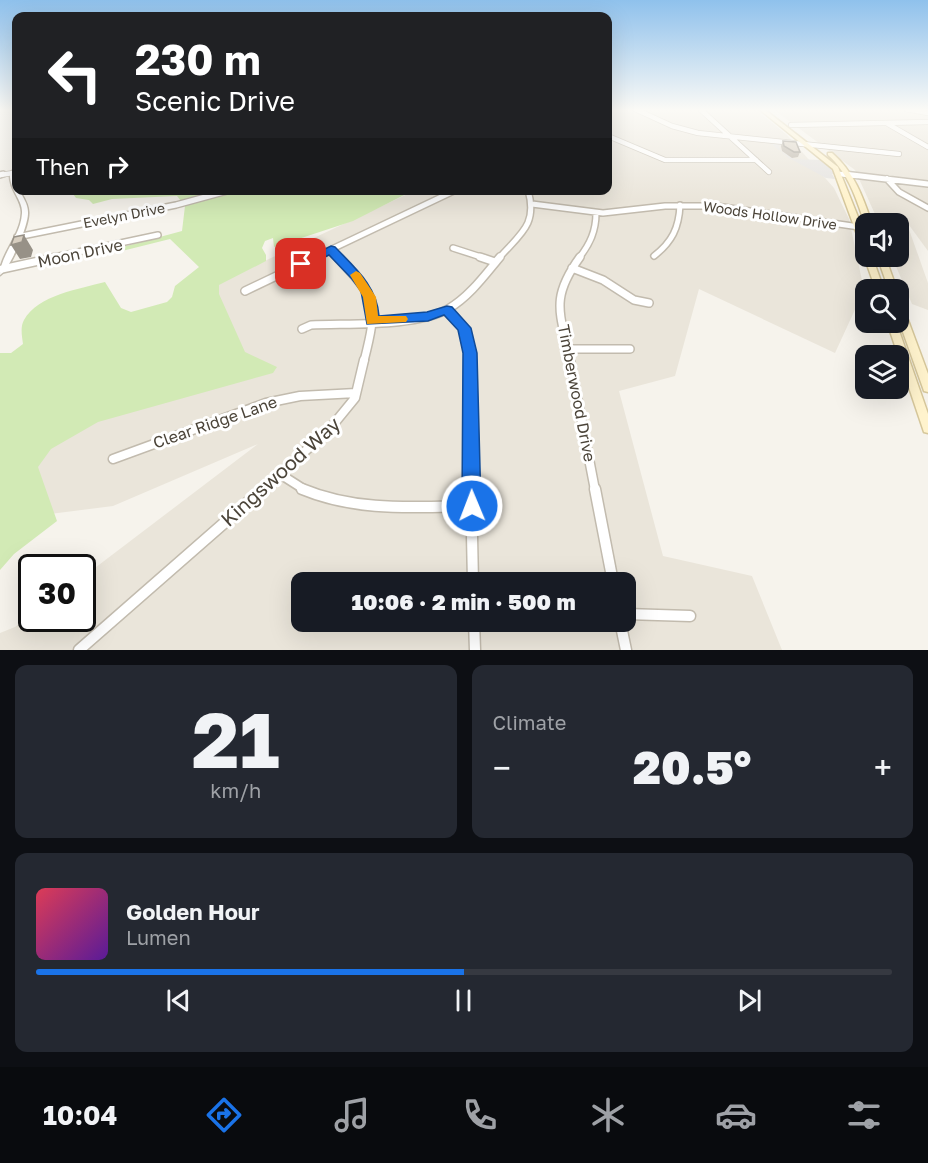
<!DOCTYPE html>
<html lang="en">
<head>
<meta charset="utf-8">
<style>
  body { margin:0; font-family:"Golos Text",sans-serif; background:#242831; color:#f1f3f6; height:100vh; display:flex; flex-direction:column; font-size:22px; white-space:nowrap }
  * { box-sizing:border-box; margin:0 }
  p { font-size:20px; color:#9ea1a6 }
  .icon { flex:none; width:33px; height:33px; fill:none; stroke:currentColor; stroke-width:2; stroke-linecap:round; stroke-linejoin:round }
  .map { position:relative; height:650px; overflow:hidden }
  .panel { display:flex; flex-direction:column; gap:15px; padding:15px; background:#0d0f14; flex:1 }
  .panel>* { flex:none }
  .guide { position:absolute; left:12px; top:12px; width:600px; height:183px; border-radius:12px; box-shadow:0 6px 24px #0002; background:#202124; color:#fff; overflow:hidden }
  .fabs { position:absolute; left:855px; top:213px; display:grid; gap:12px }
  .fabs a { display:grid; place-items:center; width:54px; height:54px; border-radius:12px; background:#171b24; box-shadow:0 6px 24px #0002; font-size:30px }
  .speed { position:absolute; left:18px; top:554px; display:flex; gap:12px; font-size:30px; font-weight:700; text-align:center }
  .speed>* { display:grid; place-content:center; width:78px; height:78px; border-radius:50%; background:#171b24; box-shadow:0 6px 24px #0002; line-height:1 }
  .speed .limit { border:3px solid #111; border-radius:9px; background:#fff; color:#111 }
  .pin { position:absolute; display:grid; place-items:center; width:51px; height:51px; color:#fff; margin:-26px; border-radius:12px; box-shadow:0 3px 9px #0006 }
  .me { position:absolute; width:66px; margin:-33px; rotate:359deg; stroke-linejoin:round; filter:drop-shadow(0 0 4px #0008) }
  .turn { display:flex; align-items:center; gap:21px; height:126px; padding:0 24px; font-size:27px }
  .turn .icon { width:78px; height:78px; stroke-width:2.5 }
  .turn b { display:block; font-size:42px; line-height:51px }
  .then { display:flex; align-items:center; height:57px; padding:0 24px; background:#0003; gap:12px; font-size:22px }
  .big { font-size:45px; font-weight:800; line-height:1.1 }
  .panel .card { flex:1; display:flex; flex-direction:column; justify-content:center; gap:9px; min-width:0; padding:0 21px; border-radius:12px; background:#242831 }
  .panel .dial { align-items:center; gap:0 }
  .dial b { font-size:78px; line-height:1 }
  .song { display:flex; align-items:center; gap:18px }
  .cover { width:72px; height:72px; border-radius:9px; background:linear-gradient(135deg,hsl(350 70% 55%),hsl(270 70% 35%)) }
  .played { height:6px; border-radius:3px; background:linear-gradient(90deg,#1a73e8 50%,#363941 50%) }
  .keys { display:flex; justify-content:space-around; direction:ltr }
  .heat { display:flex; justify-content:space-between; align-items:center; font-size:33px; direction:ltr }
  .panel .tiles { flex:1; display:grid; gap:15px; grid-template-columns:1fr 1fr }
  .card:last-child { grid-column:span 2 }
  .trip { position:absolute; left:291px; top:572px; width:345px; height:60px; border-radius:12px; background:#171b24; box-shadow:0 6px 24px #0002; font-weight:800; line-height:60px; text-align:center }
  .dock { display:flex; height:96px; justify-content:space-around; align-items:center; background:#090b0e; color:#9ea1a6 }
  .dock .icon { width:42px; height:42px }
  .dock .on { color:#1a73e8 }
  .dock b { font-size:27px; color:#f1f3f6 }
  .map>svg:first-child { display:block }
</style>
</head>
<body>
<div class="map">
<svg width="928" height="650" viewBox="0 0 928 650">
  <rect width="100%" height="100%" fill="#f6f3ec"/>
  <path fill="#eae5da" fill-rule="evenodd" d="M608 109H755L787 135 834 188 849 219 864 290 835 353 699 289 675 376 619 391 663 556 752 576 782 650H0V633L15 627 31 615 32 618H82L83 577 258 444 113 506 50 514 33 467 49 447 99 419 276 369 242 361 207 288 414 191 608 190ZM302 582H626V621H302Z
    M773 109H928V251L906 221 928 283V310L912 304 892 257 898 256V224L879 223 855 170Z"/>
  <path fill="#d2eab5" d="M60 191H412L353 221 274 247 273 238 265 241 262 248 266 255V261L219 285V294L245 352 277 367 273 373 98 422 51 449 38 467 57 521 14 554 0 570V353H11L23 344C22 336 20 327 24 320 38 295 79 289 105 282L121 308 131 312 167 302 172 297 175 286 199 267 170 239 122 251 119 248 182 231 185 206 177 196 112 199 93 204 89 200 76 198 73 194Z"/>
  <path fill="#e5e3e0" d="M769 142 802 145 779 146 781 151 794 159 821 160 835 170 836 174H832L835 179 826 178 789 158Z"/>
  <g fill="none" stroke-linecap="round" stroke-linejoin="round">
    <g stroke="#c2bbae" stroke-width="6">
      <path id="minor-far4" d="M635 109 672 126 698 133 899 154
        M700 109 769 172
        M906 109 928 113
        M888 124 928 147
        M791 125 928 122
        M608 136 665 160H756
        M840 174 857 176
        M0 175 13 173"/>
    </g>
    <g stroke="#c2bbae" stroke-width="8">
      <path id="minor-far3" d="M844 174 928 184
        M0 175 3 174
        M887 179 899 192 928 208
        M532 204 603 213 665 206H716L866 228
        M17 237 176 205 231 190
        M453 248 484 258
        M331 250 339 258
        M654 256C672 242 679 228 680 205
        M50 258 158 235
        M313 258 456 190
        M499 258C520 234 538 225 528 190
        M579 258C590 244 596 231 596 213"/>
    </g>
    <g stroke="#c2bbae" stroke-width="10">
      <path id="minor-far2" d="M337 257C377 299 378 306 364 361
        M480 257 495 262
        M572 268 603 280 634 300 649 303
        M2 269 57 257
        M245 291 316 257
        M447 310C466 329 469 334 469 361
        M302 329 311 325C349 323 416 327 448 309 469 297 485 275 500 257
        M568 349H630
        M570 361C561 313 549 300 580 257"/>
    </g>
    <g stroke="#c2bbae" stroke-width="11">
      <path id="minor-far1" d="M469 360 471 490
        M570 360 595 490
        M113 459 266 403 300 396 356 393
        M280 474 305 490
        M261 490 328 431 355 398 364 360"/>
    </g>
    <g stroke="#c2bbae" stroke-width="13">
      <path id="minor" d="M302 489C357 512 414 507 472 506
        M471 489 473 582
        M595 489 613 582
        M626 614 690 616
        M474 621 475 650
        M620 621 626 650
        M79 650 263 489"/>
    </g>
    <g stroke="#c2bbae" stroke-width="3">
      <path id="tertiary" d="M16 168V190H19C23 197 28 204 28 212 29 225 10 269 0 275 0 255 21 236 22 213 23 200 9 190 10 173Z"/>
    </g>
    <g stroke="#d6c79b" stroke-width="3">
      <path id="secondary" d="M759 109H764L838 167 866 237V250L862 248 833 169Z
        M828 153H832C854 172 863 197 872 224H865C856 198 849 174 828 155Z
        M866 254V256H872L884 290H876L864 256Z
        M877 256H885L897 290H889Z
        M898 301 902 304 928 374V392L924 391 923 388 898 318Z
        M887 322H896L928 414V433L924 432 923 429Z"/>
    </g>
    <use href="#minor-far4" stroke="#fff" stroke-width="4.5"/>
    <use href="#minor-far3" stroke="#fff" stroke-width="5"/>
    <use href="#minor-far2" stroke="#fff" stroke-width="7"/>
    <use href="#minor-far1" stroke="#fff" stroke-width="8"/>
    <use href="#minor" stroke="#fff" stroke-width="10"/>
    <use href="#tertiary" fill="#fff" fill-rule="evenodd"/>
    <use href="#secondary" fill="#fff3cd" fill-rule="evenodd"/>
  </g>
  <path fill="#bab2a6" d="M783 141 800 152 798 157 792 158 782 151 781 146Z"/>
  <path fill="#979187" d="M24 235 33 250 31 257 20 259 11 245Z"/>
  <path fill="#d8cfc1" stroke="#979187" stroke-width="1.5" d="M783 141 796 142 800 152H794L784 146Z
    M24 235 22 242 11 245 14 237Z"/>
  <linearGradient id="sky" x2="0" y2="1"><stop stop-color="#8fc1ec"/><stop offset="0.55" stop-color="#fbfaf6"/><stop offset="1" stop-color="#fbfaf6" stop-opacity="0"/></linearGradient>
  <rect width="928" height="200" fill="url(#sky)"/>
  <path fill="#1a73e8" stroke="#114b97" stroke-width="1.5" d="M331 246 335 247C355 268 377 286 379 316L427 312 447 306 452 307 471 328 477 353 481 506 478 512 472 514 465 512 462 506 463 353 458 330 444 315 428 321 367 324 361 291 352 279 329 255 305 267 301 268 295 264Z"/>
  <path fill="#f59e0b" d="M356 271 360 273 376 297 378 316H406L408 319 406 322 367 324 363 297 350 275Z"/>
  <g text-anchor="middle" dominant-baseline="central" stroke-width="6" stroke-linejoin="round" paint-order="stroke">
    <g font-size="14" fill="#4b4439" stroke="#fff">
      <text transform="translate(124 215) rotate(-11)">Evelyn Drive</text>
      <text transform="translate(770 215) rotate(8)">Woods Hollow Drive</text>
    </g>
    <g font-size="16" fill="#4b4439" stroke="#fff">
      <text transform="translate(80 253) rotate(-12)">Moon Drive</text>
      <text transform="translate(577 393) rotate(79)">Timberwood Drive</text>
      <text transform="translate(215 422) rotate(-19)">Clear Ridge Lane</text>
    </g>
    <g font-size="20" fill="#4b4439" stroke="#fff">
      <text transform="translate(280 471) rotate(-42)">Kingswood Way</text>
    </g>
  </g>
</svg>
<div class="fabs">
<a><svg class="icon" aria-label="sound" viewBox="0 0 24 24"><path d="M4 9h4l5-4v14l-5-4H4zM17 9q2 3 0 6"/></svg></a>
<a><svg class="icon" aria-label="search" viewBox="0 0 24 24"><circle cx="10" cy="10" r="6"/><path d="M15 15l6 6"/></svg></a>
<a><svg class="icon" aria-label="layers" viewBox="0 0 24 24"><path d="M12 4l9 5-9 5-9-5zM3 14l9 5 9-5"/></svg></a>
</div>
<div class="speed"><div class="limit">30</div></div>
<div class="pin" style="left:301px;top:264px;background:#d93025"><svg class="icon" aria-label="arrive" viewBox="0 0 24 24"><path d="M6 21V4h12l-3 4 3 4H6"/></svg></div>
<svg class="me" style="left:472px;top:506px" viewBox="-20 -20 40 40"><circle r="17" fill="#1a73e8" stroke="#fff" stroke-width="3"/><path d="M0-11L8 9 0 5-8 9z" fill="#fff"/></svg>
<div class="trip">10:06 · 2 min · 500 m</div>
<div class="guide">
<div class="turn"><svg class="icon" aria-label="left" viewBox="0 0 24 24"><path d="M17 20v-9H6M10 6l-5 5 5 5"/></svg><div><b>230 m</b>Scenic Drive</div></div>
<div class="then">Then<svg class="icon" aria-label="right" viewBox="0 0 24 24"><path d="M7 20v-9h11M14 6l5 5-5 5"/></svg></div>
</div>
</div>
<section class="panel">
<div class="tiles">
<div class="card dial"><b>21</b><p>km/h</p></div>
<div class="card"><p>Climate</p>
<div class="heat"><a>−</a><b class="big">20.5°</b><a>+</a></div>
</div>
<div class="card">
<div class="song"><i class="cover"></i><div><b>Golden Hour</b><p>Lumen</p></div></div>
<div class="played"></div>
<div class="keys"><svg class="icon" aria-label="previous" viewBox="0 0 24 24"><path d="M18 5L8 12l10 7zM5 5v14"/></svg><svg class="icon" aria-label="pause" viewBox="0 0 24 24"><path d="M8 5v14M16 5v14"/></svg><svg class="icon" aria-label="next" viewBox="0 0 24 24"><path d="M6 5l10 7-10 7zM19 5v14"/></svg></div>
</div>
</div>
</section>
<nav class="dock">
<b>10:04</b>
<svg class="icon on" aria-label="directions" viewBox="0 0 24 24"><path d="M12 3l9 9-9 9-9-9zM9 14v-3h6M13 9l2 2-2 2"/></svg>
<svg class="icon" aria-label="music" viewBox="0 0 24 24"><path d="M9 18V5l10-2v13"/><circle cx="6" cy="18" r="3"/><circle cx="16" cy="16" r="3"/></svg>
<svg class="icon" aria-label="phone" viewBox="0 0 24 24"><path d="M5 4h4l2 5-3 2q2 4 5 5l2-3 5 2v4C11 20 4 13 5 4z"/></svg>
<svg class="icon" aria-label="climate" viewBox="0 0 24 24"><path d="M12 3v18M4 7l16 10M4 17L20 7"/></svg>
<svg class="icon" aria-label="car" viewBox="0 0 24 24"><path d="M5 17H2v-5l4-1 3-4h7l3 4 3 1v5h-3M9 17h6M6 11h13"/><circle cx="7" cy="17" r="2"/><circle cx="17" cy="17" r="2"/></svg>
<svg class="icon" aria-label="filters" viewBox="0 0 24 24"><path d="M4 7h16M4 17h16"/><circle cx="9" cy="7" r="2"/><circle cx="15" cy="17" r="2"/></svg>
</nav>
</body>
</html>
